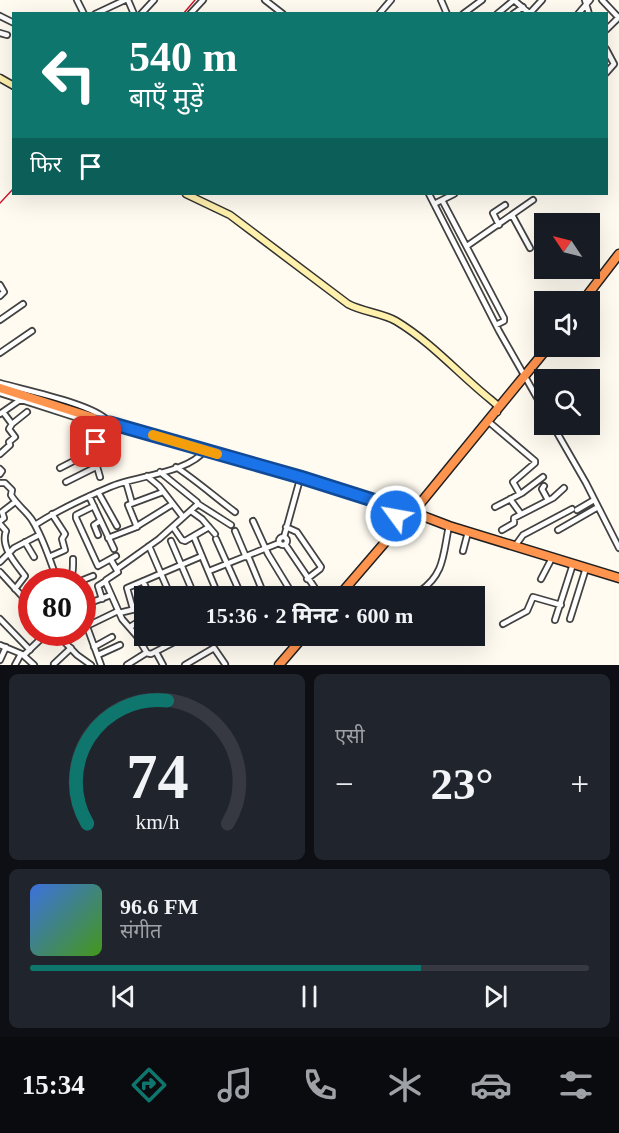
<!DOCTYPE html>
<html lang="hi">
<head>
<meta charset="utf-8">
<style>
  body { margin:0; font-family:"Times New Roman","Noto Sans Devanagari",serif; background:#20242c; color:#f1f3f6; height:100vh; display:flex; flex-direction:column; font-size:22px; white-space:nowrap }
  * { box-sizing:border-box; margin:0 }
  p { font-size:20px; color:#9ea1a6 }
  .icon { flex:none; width:33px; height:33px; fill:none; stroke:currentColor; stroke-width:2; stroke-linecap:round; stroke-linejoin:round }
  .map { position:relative; height:665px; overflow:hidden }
  .drawer { display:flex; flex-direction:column; gap:9px; padding:9px; background:#0d0f14; flex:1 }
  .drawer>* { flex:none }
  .banner { position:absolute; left:12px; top:12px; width:596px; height:183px; border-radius:0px; box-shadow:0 6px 24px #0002; background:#0f766e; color:#fff; overflow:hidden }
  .needle { width:39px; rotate:305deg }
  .tools { position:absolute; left:534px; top:213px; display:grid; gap:12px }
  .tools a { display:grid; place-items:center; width:66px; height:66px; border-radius:0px; background:#171b24; box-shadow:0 6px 24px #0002; font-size:30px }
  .speed { position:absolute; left:18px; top:568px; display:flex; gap:12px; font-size:30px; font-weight:700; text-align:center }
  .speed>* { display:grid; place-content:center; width:78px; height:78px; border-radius:50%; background:#171b24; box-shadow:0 6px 24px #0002; line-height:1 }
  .speed .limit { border:9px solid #d22; background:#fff; color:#111 }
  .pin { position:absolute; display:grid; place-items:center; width:51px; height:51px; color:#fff; margin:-26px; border-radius:12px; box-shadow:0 3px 9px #0006 }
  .me { position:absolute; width:66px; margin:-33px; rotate:302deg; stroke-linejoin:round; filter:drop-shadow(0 0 4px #0008) }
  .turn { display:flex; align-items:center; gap:21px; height:126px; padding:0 18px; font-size:27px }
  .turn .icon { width:78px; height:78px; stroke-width:2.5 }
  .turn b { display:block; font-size:42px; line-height:51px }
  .then { display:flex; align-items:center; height:57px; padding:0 18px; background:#0003; gap:12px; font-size:22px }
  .big { font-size:45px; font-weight:700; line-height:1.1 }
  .drawer .tile { flex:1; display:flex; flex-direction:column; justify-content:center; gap:9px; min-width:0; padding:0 21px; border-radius:9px; background:#20242c }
  .drawer .dial { align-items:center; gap:0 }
  .dial svg { height:156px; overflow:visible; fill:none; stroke:#363941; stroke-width:7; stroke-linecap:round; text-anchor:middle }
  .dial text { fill:#f1f3f6; stroke:none }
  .song { display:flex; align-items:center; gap:18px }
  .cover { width:72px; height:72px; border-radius:9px; background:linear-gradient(135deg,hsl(220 70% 55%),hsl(100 70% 35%)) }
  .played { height:6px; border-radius:3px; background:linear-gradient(90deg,#0f766e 70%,#363941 70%) }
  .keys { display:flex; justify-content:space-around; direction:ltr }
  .heat { display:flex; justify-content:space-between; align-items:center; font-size:33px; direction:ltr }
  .drawer .tiles { flex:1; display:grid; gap:9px; grid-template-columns:1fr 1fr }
  .tile:last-child { grid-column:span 2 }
  .trip { position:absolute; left:134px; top:586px; width:351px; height:60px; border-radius:0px; background:#171b24; box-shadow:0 6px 24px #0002; font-weight:700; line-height:60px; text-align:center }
  .menu { display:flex; height:96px; justify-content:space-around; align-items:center; background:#090b0e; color:#9ea1a6 }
  .menu .icon { width:42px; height:42px }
  .menu .selected { color:#0f766e }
  .menu b { font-size:27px; color:#f1f3f6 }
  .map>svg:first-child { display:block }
</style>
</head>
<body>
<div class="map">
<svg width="619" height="665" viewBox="0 0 619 665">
  <rect width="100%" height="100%" fill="#fffbf1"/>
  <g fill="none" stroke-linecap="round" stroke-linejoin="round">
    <g stroke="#424242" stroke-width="8">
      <path id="street" d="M77 0 84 14
        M128 0 134 14
        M265 0 283 14
        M441 0 447 14
        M514 0 530 14
        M585 0 589 14
        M602 0 618 17
        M530 13 542 0
        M95 14 125 0
        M141 14 154 0
        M190 14 203 0
        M379 14 391 0
        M463 14 482 0
        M497 14 514 0
        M513 14 523 7
        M578 14 590 0
        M0 16 14 23
        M606 30 619 17
        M0 33 7 35
        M606 49 614 64 606 73
        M429 194 499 331 544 410
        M442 200 504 318V321L496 325
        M434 204 454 194
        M512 215 530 248
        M499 225 493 213 505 205
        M467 246 533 200
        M0 285 4 292 0 296
        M0 320 23 304
        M0 353 32 331
        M0 383C24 390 94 404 108 421
        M0 393 84 420 101 424
        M3 412 12 424 27 412
        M0 414 20 400
        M489 422 535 461V463L513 482 520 494
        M97 423 96 442 93 453 100 477
        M552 424 586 483 619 548
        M0 454 10 445 9 442 15 437 9 429 12 424
        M176 467C197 481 215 497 235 512
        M60 468 93 451
        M0 469 2 471 0 474
        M147 476 159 486 183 517
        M66 482 96 467
        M126 482 132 503
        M0 483H5L12 490 11 495C17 505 26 511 32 520 44 539 50 561 58 582
        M544 486 542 489 548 500
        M98 492 117 526
        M89 496 114 549
        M510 499 521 514
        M198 504 231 525
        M94 506 76 515V518L98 566 116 556
        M495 507 522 493 543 477
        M577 510 594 500
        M191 511 202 519 215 534
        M0 521 4 518 2 512 15 502
        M253 521 268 554 293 595
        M0 524 6 531C0 547 16 564 25 576L15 589
        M35 525C58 510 84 498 110 487 135 476 189 473 205 450
        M137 527 128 505 163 492
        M173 527 182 540 185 541 209 527
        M286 527 297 532 321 567 320 569 307 579
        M502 530 514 523V518L553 498 564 488
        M558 530 598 507
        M235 531 246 557
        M98 535 94 525 100 521
        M279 541a4 4 0 1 1 8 0a4 4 0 1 1-8 0Z
        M194 537 219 597
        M284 537 300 479
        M108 538 134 528 171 505
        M216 539 242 597
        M171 541 195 597
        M25 542 34 557
        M285 544 321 597
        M149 546 171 597
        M515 546 523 535 572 509
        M463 551 468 532
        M248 556 265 597
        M49 557 65 550 62 539 65 534 52 514
        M111 560 118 572 106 580V583L122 619 136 635 147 653
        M0 562 14 548 39 535
        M117 569 159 539 198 504 197 502 160 472
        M209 571 279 543
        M0 572 32 607
        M93 576 83 580 87 604 86 624 101 665
        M541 579 552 558
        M143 581 150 597
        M66 582C74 576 73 568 73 559
        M420 591C445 574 443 553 449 526
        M102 599 98 586 106 581
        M87 604 111 595
        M133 609 127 588 202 556
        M119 613 144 607
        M0 619 30 650
        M570 619 586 568
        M555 620 573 564
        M503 624 527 611 533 597 561 605
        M87 626 118 611
        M130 627 144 618
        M56 633 77 655 91 665
        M0 645 24 655 47 633
        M94 647 112 637
        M156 652 163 665
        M23 655 34 665
        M98 655 120 645
        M0 660 6 647
        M54 664 71 648
        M15 665 21 654
        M127 665 146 653 151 654 186 636
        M185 665 214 648 225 664"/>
    </g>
    <g stroke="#313131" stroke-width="9">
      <path id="secondary" d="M0 78 14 86
        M186 194 230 215 348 304C363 312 382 313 396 321 431 342 459 374 490 399L497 405V412"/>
    </g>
    <g stroke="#202020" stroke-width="11">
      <path id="highway" d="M582 302 619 254
        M0 388 110 423 405 509
        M389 509 403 515
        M414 511 549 346
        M415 513 449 526 619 578
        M338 597 387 540 409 519
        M279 665 304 636"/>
    </g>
    <use href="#street" stroke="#fff" stroke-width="4.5"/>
    <use href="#secondary" stroke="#fff1ac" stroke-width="6"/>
    <use href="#highway" stroke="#ff944f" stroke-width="8"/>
    <path stroke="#ce182c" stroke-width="1.5" d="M183 14 195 0
      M0 203 14 188"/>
  </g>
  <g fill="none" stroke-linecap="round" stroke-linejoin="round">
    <g stroke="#114b97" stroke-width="15">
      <path id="route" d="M96 442 97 423H110L300 477 379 502 393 511 396 516"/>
    </g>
    <use href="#route" stroke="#1a73e8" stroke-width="10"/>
    <path stroke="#f59e0b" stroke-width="10" d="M153 435 217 454"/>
  </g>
</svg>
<div class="tools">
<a><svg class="needle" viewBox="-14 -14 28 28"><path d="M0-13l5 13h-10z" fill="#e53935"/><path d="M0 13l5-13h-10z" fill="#9ea1a6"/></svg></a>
<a><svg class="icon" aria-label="sound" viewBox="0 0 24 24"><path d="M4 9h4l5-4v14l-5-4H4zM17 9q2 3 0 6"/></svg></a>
<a><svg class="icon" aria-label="search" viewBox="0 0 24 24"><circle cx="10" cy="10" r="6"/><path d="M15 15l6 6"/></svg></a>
</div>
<div class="speed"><div class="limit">80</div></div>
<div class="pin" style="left:96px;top:442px;background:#d93025"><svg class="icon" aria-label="arrive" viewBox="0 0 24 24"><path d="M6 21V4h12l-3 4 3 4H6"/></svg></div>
<svg class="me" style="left:396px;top:516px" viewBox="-20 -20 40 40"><circle r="17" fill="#1a73e8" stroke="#fff" stroke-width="3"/><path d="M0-11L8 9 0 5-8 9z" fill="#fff"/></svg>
<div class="trip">15:36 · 2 मिनट · 600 m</div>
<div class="banner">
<div class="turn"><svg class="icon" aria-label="left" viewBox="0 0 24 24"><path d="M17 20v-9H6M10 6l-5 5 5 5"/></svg><div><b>540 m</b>बाएँ मुड़ें</div></div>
<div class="then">फिर<svg class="icon" aria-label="arrive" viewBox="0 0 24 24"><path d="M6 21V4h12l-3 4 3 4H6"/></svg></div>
</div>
</div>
<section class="drawer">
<div class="tiles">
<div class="tile dial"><svg viewBox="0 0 100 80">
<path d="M14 69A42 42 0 1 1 86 69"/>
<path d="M14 69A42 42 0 0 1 55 6" stroke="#0f766e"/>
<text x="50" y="56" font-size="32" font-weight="700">74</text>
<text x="50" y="72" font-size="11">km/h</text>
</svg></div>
<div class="tile"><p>एसी</p>
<div class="heat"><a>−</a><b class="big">23°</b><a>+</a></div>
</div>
<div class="tile">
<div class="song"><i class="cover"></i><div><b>96.6 FM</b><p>संगीत</p></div></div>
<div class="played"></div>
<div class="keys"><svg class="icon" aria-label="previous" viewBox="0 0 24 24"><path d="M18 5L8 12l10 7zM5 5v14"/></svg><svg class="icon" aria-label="pause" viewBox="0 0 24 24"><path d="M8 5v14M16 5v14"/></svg><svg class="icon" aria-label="next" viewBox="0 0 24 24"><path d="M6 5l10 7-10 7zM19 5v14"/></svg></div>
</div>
</div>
</section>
<nav class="menu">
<b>15:34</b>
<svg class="icon selected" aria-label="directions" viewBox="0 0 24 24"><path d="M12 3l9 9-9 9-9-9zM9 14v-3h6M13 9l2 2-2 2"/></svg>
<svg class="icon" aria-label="music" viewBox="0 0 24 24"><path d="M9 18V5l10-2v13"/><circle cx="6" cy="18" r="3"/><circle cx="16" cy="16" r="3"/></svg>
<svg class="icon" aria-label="phone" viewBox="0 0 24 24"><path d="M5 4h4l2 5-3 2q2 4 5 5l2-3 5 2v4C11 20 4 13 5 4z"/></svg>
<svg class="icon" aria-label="climate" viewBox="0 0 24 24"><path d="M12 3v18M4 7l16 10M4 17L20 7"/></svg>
<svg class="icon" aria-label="car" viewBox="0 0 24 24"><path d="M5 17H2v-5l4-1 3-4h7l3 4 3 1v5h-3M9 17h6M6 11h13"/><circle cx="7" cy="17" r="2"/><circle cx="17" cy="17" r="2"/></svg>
<svg class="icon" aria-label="filters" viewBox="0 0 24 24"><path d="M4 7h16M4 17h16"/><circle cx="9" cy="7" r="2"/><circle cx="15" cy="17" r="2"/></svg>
</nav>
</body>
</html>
